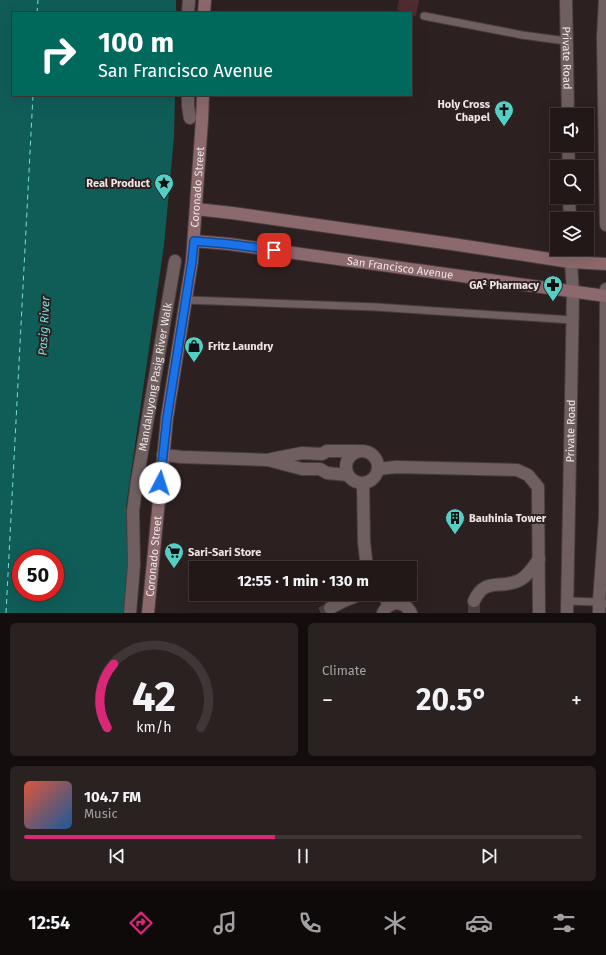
<!DOCTYPE html>
<html lang="en">
<head>
<meta charset="utf-8">
<style>
  body { margin:0; font-family:"Fira Sans",sans-serif; background:#2a2121; color:#f1f3f6; height:100vh; display:flex; flex-direction:column; font-size:15px; white-space:nowrap }
  * { box-sizing:border-box; margin:0 }
  p { font-size:13px; color:#a2a0a2 }
  .icon { flex:none; width:22px; height:22px; fill:none; stroke:currentColor; stroke-width:2; stroke-linecap:round; stroke-linejoin:round }
  .map { position:relative; height:613px; overflow:hidden }
  .details { display:flex; flex-direction:column; gap:10px; padding:10px; background:#130d0d; flex:1 }
  .details>* { flex:none }
  .hud { position:absolute; left:12px; top:12px; width:400px; height:84px; border-radius:0px; box-shadow:0 4px 16px #0002,0 0 0 1px #3f3737; background:#00695c; color:#fff; overflow:hidden }
  .tools { position:absolute; left:550px; top:108px; display:grid; gap:8px }
  .tools a { display:grid; place-items:center; width:44px; height:44px; border-radius:0px; background:#221818; box-shadow:0 4px 16px #0002,0 0 0 1px #3f3737; font-size:20px }
  .speed { position:absolute; left:12px; top:549px; display:flex; gap:8px; font-size:20px; font-weight:700; text-align:center }
  .speed>* { display:grid; place-content:center; width:52px; height:52px; border-radius:50%; background:#221818; box-shadow:0 4px 16px #0002,0 0 0 1px #3f3737; line-height:1 }
  .speed .limit { border:6px solid #d22; background:#fff; color:#111 }
  .pin { position:absolute; display:grid; place-items:center; width:34px; height:34px; color:#fff; margin:-17px; border-radius:8px; box-shadow:0 2px 6px #0006 }
  .me { position:absolute; width:44px; margin:-22px; rotate:5deg; stroke-linejoin:round; filter:drop-shadow(0 0 3px #0008) }
  .turn { display:flex; align-items:center; gap:14px; height:84px; padding:0 20px; font-size:18px }
  .turn .icon { width:52px; height:52px; stroke-width:2.5 }
  .turn b { display:block; font-size:28px; line-height:34px }
  .big { font-size:30px; font-weight:700; line-height:1.1 }
  .details .tile { flex:1; display:flex; flex-direction:column; justify-content:center; gap:6px; min-width:0; padding:0 14px; border-radius:6px; background:#2a2121 }
  .details .dial { align-items:center; gap:0 }
  .dial svg { height:104px; overflow:visible; fill:none; stroke:#3f3737; stroke-width:7; stroke-linecap:round; text-anchor:middle }
  .dial text { fill:#f1f3f6; stroke:none }
  .song { display:flex; align-items:center; gap:12px }
  .cover { width:48px; height:48px; border-radius:6px; background:linear-gradient(135deg,hsl(10 70% 55%),hsl(210 70% 35%)) }
  .played { height:4px; border-radius:2px; background:linear-gradient(90deg,#db2777 45%,#3f3737 45%) }
  .keys { display:flex; justify-content:space-around; direction:ltr }
  .heat { display:flex; justify-content:space-between; align-items:center; font-size:22px; direction:ltr }
  .details .tiles { flex:1; display:grid; gap:10px; grid-template-columns:1fr 1fr }
  .tile:last-child { grid-column:span 2 }
  .trip { position:absolute; left:189px; top:561px; width:228px; height:40px; border-radius:0px; background:#221818; box-shadow:0 4px 16px #0002,0 0 0 1px #3f3737; font-weight:700; line-height:40px; text-align:center }
  .tabs { display:flex; height:64px; justify-content:space-around; align-items:center; background:#0e0a0a; color:#a2a0a2 }
  .tabs .icon { width:28px; height:28px }
  .tabs .selected { color:#db2777 }
  .tabs b { font-size:18px; color:#f1f3f6 }
  .map>svg:first-child { display:block }
</style>
</head>
<body>
<div class="map">
<svg width="606" height="613" viewBox="0 0 606 613">
  <rect width="100%" height="100%" fill="#2d2020"/>
  <path fill="#502b2f" d="M399 0H419L416 16 411 15V13H407L397 10Z"/>
  <path fill="#105d58" fill-rule="evenodd" d="M0 0H176V13H13V95H175L174 137 164 245 126 507 130 559 124 613H0ZM21 558H55V592H21Z"/>
  <g fill="none" stroke-linecap="round" stroke-linejoin="round">
    <path stroke="#76e1d7" stroke-width="1" stroke-dasharray="5 4" stroke-linecap="butt" d="M37 13 38 0
      M6 613 33 95"/>
    <path stroke="#4a3e3e" stroke-width="12" stroke-dasharray="12 6" stroke-linecap="butt" d="M321 613 330 608
      M474 613V601"/>
    <g stroke="#493e3f" stroke-width="9">
      <path id="lane" d="M424 16 522 35 566 41
        M186 300 376 307 572 320
        M567 601 599 602 606 604"/>
    </g>
    <g stroke="#493e3f" stroke-width="14">
      <g id="street">
        <path id="s1" d="M566 0 568 115"/>
        <path d="M605 0 603 37 606 225"/>
        <path d="M188 13 189 0"/>
        <path d="M188 95V106L190 118"/>
        <path d="M568 145 569 167"/>
        <path d="M569 197 570 219"/>
        <circle cx="362" cy="467" r="16"/>
        <path d="M163 455 182 457 268 460 302 469H320L327 473 348 475"/>
        <path d="M271 459 302 453 322 454 327 451H357"/>
        <path d="M378 469 396 467 517 470 528 475 538 487 539 613"/>
        <path d="M363 483 364 542 367 568"/>
        <path d="M382 594 390 605"/>
        <path d="M474 601C485 576 501 590 520 580 528 576 533 567 539 559"/>
        <path d="M330 608 344 601 361 594"/>
        <path id="s2" d="M130 613 134 565 133 511 137 481 175 261"/>
        <path d="M383 613C389 600 404 600 411 613"/>
        <path id="s3" d="M567 613 573 292 570 249"/>
        <path d="M599 613V602L605 518 606 289"/>
      </g>
    </g>
    <g stroke="#493e3f" stroke-width="14">
      <g id="secondary">
        <path d="M204 13 205 0"/>
        <path d="M196 209 232 213 452 244 570 262 606 264"/>
        <path id="s4" d="M194 241 229 244 606 296"/>
        <path id="s5" d="M148 613 167 418 192 261 202 120 203 95"/>
      </g>
    </g>
    <use href="#lane" stroke="#6f5f60" stroke-width="7"/>
    <use href="#street" stroke="#6f5f60" stroke-width="12"/>
    <use href="#secondary" stroke="#8c696c" stroke-width="12"/>
  </g>
  <g fill="none" stroke-linecap="round" stroke-linejoin="round">
    <g stroke="#114b97" stroke-width="10">
      <path id="route" d="M160 483 167 418 192 261 194 241 229 244 274 250"/>
    </g>
    <use href="#route" stroke="#1a73e8" stroke-width="7"/>
  </g>
  <defs>
    <g id="church-pin" transform="scale(1)"><path d="M0 17L-7.5 6A9.5 9.5 0 1 1 7.5 6Z" fill="#56cec3" stroke="#2d2020"/><path d="M-1.2-6h2.4v3.5h3.3v2.4h-3.3V6h-2.4V-.1h-3.3v-2.4h3.3Z" fill="#111"/></g>
    <g id="sight-pin" transform="scale(1)"><path d="M0 17L-7.5 6A9.5 9.5 0 1 1 7.5 6Z" fill="#56cec3" stroke="#2d2020"/><path d="M0-6L1.8-2.2L6-1.7L2.9 1.2L3.7 5.4L0 3.3L-3.7 5.4L-2.9 1.2L-6-1.7L-1.8-2.2Z" fill="#111"/></g>
    <g id="pharmacy-pin" transform="scale(1)"><path d="M0 17L-7.5 6A9.5 9.5 0 1 1 7.5 6Z" fill="#56cec3" stroke="#2d2020"/><path d="M-2-6h4v4h4v4h-4v4h-4v-4h-4v-4h4Z" fill="#111"/></g>
    <g id="shop-pin" transform="scale(1)"><path d="M0 17L-7.5 6A9.5 9.5 0 1 1 7.5 6Z" fill="#56cec3" stroke="#2d2020"/><path d="M-5-2.5h2.3a2.7 3.5 0 0 1 5.4 0H5L5.5 6h-11ZM-1.5-2.5h3a1.5 2.3 0 0 0-3 0Z" fill="#111"/></g>
    <g id="building-pin" transform="scale(1)"><path d="M0 17L-7.5 6A9.5 9.5 0 1 1 7.5 6Z" fill="#56cec3" stroke="#2d2020"/><path d="M-4-6H4V6H1V3H-1V6H-4ZM-2.5-4.3h1.7v1.8h-1.7ZM.8-4.3h1.7v1.8H.8ZM-2.5-1h1.7V.8h-1.7ZM.8-1h1.7V.8H.8Z" fill="#111"/></g>
    <g id="supermarket-pin" transform="scale(1)"><path d="M0 17L-7.5 6A9.5 9.5 0 1 1 7.5 6Z" fill="#56cec3" stroke="#2d2020"/><path d="M-6-5.5h2.5l.6 2H6L4.5 2H-2.5L-4.4-4H-6ZM-1.5 3.2a1.3 1.3 0 1 0 .1 0ZM3 3.2a1.3 1.3 0 1 0 .1 0Z" fill="#111"/></g>
  </defs>
  <g fill-rule="evenodd">
    <use href="#church-pin" x="504" y="110"/>
    <use href="#sight-pin" x="164" y="183"/>
    <use href="#pharmacy-pin" x="553" y="285"/>
    <use href="#shop-pin" x="194" y="346"/>
    <use href="#building-pin" x="455" y="518"/>
    <use href="#supermarket-pin" x="174" y="552"/>
  </g>
  <g text-anchor="middle" dominant-baseline="central" stroke-width="4" stroke-linejoin="round" paint-order="stroke">
    <g font-size="11" fill="#eee5e5" stroke="#2d2020">
      <text stroke="none"><textPath href="#s1" startOffset="58">Private Road</textPath></text>
      <text stroke="none"><textPath href="#s5" startOffset="429">Coronado Street</textPath></text>
      <text stroke="none"><textPath href="#s4" startOffset="208">San Francisco Avenue</textPath></text>
      <text stroke="none"><textPath href="#s2" startOffset="238">Mandaluyong Pasig River Walk</textPath></text>
      <text stroke="none"><textPath href="#s3" startOffset="182">Private Road</textPath></text>
      <text stroke="none"><textPath href="#s5" startOffset="57">Coronado Street</textPath></text>
    </g>
    <g font-size="11" font-weight="bold" fill="#eee5e5" stroke="#2d2020" text-anchor="end">
      <text x="490" y="104">Holy Cross<tspan x="490" dy="13">Chapel</tspan></text>
      <text x="150" y="183">Real Product</text>
      <text x="539" y="285">GA² Pharmacy</text>
      <text x="208" y="346" text-anchor="start">Fritz Laundry</text>
      <text x="469" y="518" text-anchor="start">Bauhinia Tower</text>
      <text x="188" y="552" text-anchor="start">Sari-Sari Store</text>
    </g>
    <g font-size="12" font-style="italic" fill="#76e1d7" stroke="#2d2020">
      <text transform="translate(44 326) rotate(-87)">Pasig River</text>
    </g>
  </g>
</svg>
<div class="tools">
<a><svg class="icon" aria-label="sound" viewBox="0 0 24 24"><path d="M4 9h4l5-4v14l-5-4H4zM17 9q2 3 0 6"/></svg></a>
<a><svg class="icon" aria-label="search" viewBox="0 0 24 24"><circle cx="10" cy="10" r="6"/><path d="M15 15l6 6"/></svg></a>
<a><svg class="icon" aria-label="layers" viewBox="0 0 24 24"><path d="M12 4l9 5-9 5-9-5zM3 14l9 5 9-5"/></svg></a>
</div>
<div class="speed"><div class="limit">50</div></div>
<div class="pin" style="left:274px;top:250px;background:#d93025"><svg class="icon" aria-label="arrive" viewBox="0 0 24 24"><path d="M6 21V4h12l-3 4 3 4H6"/></svg></div>
<svg class="me" style="left:160px;top:483px" viewBox="-20 -20 40 40"><circle r="19" fill="#fff"/><path d="M0-13L10 11 0 6-10 11z" fill="#1a73e8"/></svg>
<div class="trip">12:55 · 1 min · 130 m</div>
<div class="hud">
<div class="turn"><svg class="icon" aria-label="right" viewBox="0 0 24 24"><path d="M7 20v-9h11M14 6l5 5-5 5"/></svg><div><b>100 m</b>San Francisco Avenue</div></div>
</div>
</div>
<section class="details">
<div class="tiles">
<div class="tile dial"><svg viewBox="0 0 100 80">
<path d="M14 69A42 42 0 1 1 86 69"/>
<path d="M14 69A42 42 0 0 1 19 20" stroke="#db2777"/>
<text x="50" y="56" font-size="32" font-weight="700">42</text>
<text x="50" y="72" font-size="11">km/h</text>
</svg></div>
<div class="tile"><p>Climate</p>
<div class="heat"><a>−</a><b class="big">20.5°</b><a>+</a></div>
</div>
<div class="tile">
<div class="song"><i class="cover"></i><div><b>104.7 FM</b><p>Music</p></div></div>
<div class="played"></div>
<div class="keys"><svg class="icon" aria-label="previous" viewBox="0 0 24 24"><path d="M18 5L8 12l10 7zM5 5v14"/></svg><svg class="icon" aria-label="pause" viewBox="0 0 24 24"><path d="M8 5v14M16 5v14"/></svg><svg class="icon" aria-label="next" viewBox="0 0 24 24"><path d="M6 5l10 7-10 7zM19 5v14"/></svg></div>
</div>
</div>
</section>
<nav class="tabs">
<b>12:54</b>
<svg class="icon selected" aria-label="directions" viewBox="0 0 24 24"><path d="M12 3l9 9-9 9-9-9zM9 14v-3h6M13 9l2 2-2 2"/></svg>
<svg class="icon" aria-label="music" viewBox="0 0 24 24"><path d="M9 18V5l10-2v13"/><circle cx="6" cy="18" r="3"/><circle cx="16" cy="16" r="3"/></svg>
<svg class="icon" aria-label="phone" viewBox="0 0 24 24"><path d="M5 4h4l2 5-3 2q2 4 5 5l2-3 5 2v4C11 20 4 13 5 4z"/></svg>
<svg class="icon" aria-label="climate" viewBox="0 0 24 24"><path d="M12 3v18M4 7l16 10M4 17L20 7"/></svg>
<svg class="icon" aria-label="car" viewBox="0 0 24 24"><path d="M5 17H2v-5l4-1 3-4h7l3 4 3 1v5h-3M9 17h6M6 11h13"/><circle cx="7" cy="17" r="2"/><circle cx="17" cy="17" r="2"/></svg>
<svg class="icon" aria-label="filters" viewBox="0 0 24 24"><path d="M4 7h16M4 17h16"/><circle cx="9" cy="7" r="2"/><circle cx="15" cy="17" r="2"/></svg>
</nav>
</body>
</html>
